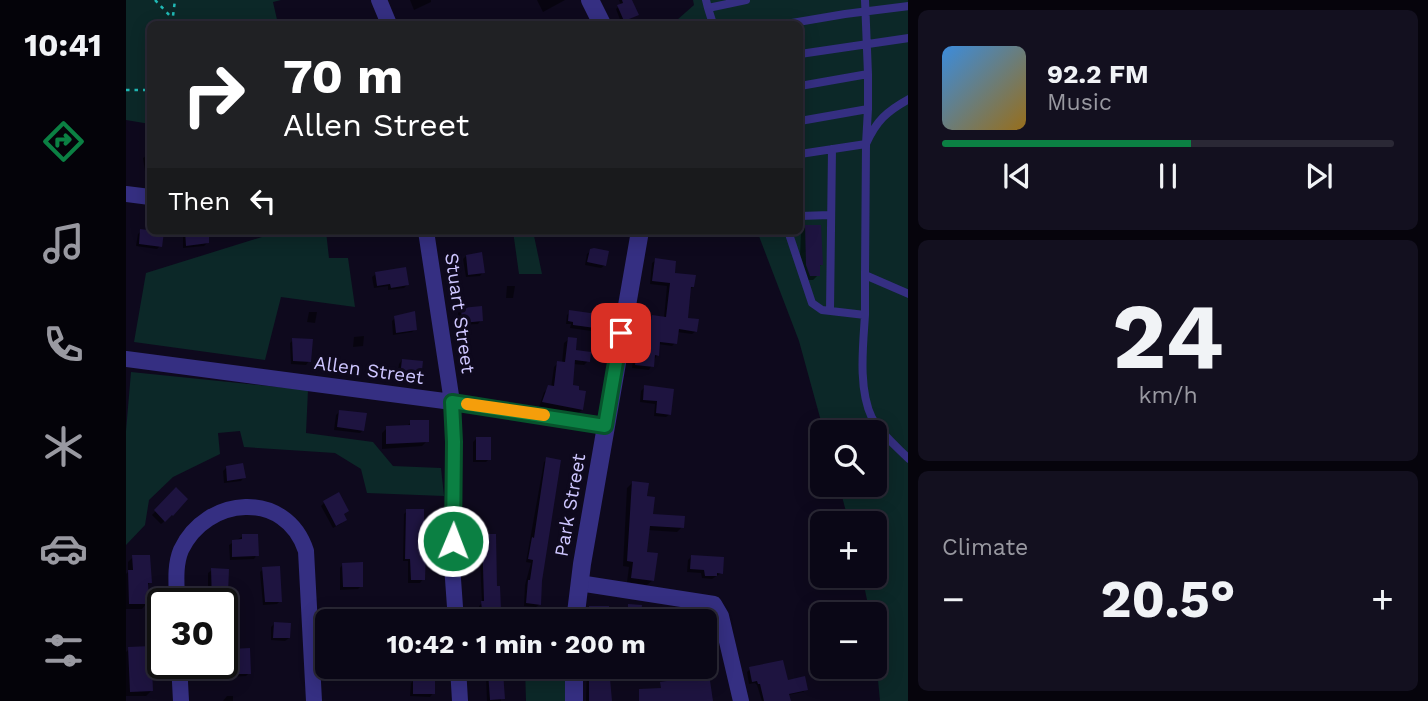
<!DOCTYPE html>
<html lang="en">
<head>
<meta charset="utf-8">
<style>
  body { margin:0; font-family:"Work Sans",sans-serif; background:#13101f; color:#f1f3f6; height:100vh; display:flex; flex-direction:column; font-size:26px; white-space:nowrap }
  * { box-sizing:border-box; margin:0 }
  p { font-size:23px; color:#9999a1 }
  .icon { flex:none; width:38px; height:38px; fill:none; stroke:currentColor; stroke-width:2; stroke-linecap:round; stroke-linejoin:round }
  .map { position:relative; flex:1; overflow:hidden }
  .sheet { display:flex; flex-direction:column; gap:10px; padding:10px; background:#06040c; width:520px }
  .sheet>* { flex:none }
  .top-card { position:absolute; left:21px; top:21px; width:656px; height:214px; border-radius:10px; box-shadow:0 4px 18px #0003,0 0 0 2px #2a2835; background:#202124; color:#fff; overflow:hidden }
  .buttons { position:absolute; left:684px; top:420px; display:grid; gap:14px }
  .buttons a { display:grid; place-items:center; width:77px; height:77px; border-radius:10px; background:#0a0716; box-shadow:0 4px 18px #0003,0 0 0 2px #2a2835; font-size:35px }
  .speed { position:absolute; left:21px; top:588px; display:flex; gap:14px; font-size:35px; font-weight:700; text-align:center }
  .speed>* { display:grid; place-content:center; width:91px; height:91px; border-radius:50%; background:#0a0716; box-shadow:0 4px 18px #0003,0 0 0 2px #2a2835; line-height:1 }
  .speed .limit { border:4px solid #111; border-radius:10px; background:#fff; color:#111 }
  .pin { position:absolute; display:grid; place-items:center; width:60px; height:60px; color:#fff; margin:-30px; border-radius:14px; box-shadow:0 4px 10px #0006 }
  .me { position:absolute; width:77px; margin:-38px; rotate:1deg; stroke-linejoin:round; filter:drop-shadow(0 0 5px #0008) }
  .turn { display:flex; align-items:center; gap:24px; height:147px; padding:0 21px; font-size:32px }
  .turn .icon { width:91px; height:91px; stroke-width:2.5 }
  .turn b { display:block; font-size:49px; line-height:60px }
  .then { display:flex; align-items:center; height:66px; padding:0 21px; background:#0003; gap:14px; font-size:26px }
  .big { font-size:52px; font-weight:700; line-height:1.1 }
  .sheet .tile { flex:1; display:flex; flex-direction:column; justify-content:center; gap:10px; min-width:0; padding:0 24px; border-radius:10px; background:#13101f }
  .sheet .dial { align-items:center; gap:0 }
  .dial b { font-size:91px; line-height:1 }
  .song { display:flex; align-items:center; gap:21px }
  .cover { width:84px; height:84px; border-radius:10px; background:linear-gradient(135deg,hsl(210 70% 55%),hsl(40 70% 35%)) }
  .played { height:7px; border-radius:4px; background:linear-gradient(90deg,#0b8043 55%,#2a2835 55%) }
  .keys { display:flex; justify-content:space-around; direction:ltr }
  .heat { display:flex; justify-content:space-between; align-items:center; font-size:38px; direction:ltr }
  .trip { position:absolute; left:189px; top:609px; width:402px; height:70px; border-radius:10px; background:#0a0716; box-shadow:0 4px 18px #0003,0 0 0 2px #2a2835; font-weight:700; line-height:70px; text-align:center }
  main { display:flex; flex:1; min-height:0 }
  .menu { display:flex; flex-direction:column; width:126px; justify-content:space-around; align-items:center; background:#040309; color:#9999a1 }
  .menu .icon { width:49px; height:49px }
  .menu .current { color:#0b8043 }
  .menu b { font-size:32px; color:#f1f3f6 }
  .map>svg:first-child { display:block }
</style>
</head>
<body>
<main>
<nav class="menu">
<b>10:41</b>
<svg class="icon current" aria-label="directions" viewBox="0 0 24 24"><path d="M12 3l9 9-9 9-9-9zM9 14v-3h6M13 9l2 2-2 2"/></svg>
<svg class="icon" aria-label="music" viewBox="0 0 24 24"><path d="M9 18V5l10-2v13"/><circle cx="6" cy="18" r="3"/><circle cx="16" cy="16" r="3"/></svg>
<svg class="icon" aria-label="phone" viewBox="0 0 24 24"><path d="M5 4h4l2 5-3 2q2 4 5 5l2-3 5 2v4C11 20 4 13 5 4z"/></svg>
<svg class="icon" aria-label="climate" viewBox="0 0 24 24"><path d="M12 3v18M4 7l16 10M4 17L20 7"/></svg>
<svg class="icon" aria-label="car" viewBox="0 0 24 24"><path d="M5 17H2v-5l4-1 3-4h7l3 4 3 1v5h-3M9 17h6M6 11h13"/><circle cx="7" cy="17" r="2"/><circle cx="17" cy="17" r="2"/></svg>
<svg class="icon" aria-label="filters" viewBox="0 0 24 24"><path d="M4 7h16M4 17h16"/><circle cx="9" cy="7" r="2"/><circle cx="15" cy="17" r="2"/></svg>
</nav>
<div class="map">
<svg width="783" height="701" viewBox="0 0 783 701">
  <rect width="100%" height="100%" fill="#0e091d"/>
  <path fill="#0c2828" d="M0 0H155L147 2 152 24H24V124L0 120Z
    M567 0H782V701H754L749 648V614H744L736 576H749V523H723L713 485H749V432H698L673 341 631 231H674V24H552L551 20 568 5Z
    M155 231H200L203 258H222L229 307 155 297 139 360 8 342 20 273Z
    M387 231H434V233L407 231 416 274H393Z
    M5 372 182 390 180 433 247 442 267 466 315 468 318 496 241 493 235 469 209 453 118 447 114 431 92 433 94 454 47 477 23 500 19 525 0 545V431Z
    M399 667H439V701H400Z"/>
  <path fill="#0007" d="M284 0H305V2L288 10Z
    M411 0H439L417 12Z
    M493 0H504L511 15 495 22 490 9 495 5Z
    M24 154V170L19 171 17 158Z
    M680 226 695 265 692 267V275L687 280H679L674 257 675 232Z
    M15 231 34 246 31 249 10 246 12 234Z
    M81 231V243L78 246 57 248V236L60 233Z
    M125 231H137L133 237 124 235Z
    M465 251 479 265 475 268 459 265 461 254Z
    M340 256 357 272 354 276 340 277 337 259Z
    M530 260 567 287 563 290 560 319 570 331 566 334 551 332 549 343 546 346 532 344 531 355 523 370 506 368 508 352 511 348 518 349 523 320 526 317 538 318 541 286 524 284 526 263Z
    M250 274 281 285 278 288 262 290V286L248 288 246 277Z
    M381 286H389L387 298H380Z
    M336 310 355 320 352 324 333 325 332 313Z
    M183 312H191L189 323 181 322Z
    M444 312 468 327 465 331 444 328 445 324H440L441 315Z
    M269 318 290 329 286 332 267 335 266 321Z
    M238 336 237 346 227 347 228 337Z
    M443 339 448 351 462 361 458 365 447 364 445 387 456 410 451 414 413 407 418 392 425 388 428 367 432 363H436L438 343Z
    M167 340 183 361 180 365 165 364 164 343Z
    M276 360 293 378 290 381 271 379 273 364Z
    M241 364 251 365 249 374 239 373Z
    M519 387 544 414 540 417 528 416 529 404 514 402 515 391Z
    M213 412 237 430 234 433 208 430 210 415Z
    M285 422 301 441 296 446 256 449V433L261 428 280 427Z
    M350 439 363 459 360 462H347V442Z
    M421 459 414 604 410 607 398 606 399 585 405 563 400 562 418 462Z
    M100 468 118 477 115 481 98 483 97 471Z
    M506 483 520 498 525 516 556 527 551 532 521 530 519 553 527 580 521 585 501 582 503 567 497 566 501 488Z
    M50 490 59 499 46 515 35 524 26 515Z
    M198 503 217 515 216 523 207 528 195 506Z
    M281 511 297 579 294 583H282V561H277L278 514Z
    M117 536 131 555 128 559 104 560 103 545Z
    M357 536 368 557 373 609 370 612 353 613V606L356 603 353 539Z
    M7 557 24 582 21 586V603L16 609H0V574L2 572V562Z
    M565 557 595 573 586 579 576 578 575 573 561 572 562 560Z
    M217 564 235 586 232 589 214 590V568Z
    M137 569 154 601 151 604 137 605 134 572Z
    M86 570 105 603 102 606 84 604V599H82V573Z
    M503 605 514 606 513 621H499L500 609Z
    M464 608H482V621H461V611Z
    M148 624 163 638 159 641 145 640V627Z
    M3 649 26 690 20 696H0V652Z
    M105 651 123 673 120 676 105 677 102 654Z
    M214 667H231V668L228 671 214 672Z
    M362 667H375V701H361L360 677 362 675Z
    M461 667H481L484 701H460Z
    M562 667H579L585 701H555L564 679Z
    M624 669 661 682 680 689 677 692 662 695 663 701H636L631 685 629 683 623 684 621 672Z
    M288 680 307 693 304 697 284 696 285 683Z
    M101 696H107V701H97Z"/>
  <path fill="#1e1440" d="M496 0H506L513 15 498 21 491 5 497 3Z
    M679 225H695L697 265H694V276H684L680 265Z
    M14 229 38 232 36 247 13 244Z
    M59 231H83V243L60 246Z
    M468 248 483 251 480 266 461 262 464 249Z
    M356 252 359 273 342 275 340 255Z
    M529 258 550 261 549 273 570 275 568 287H565L562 318 573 319 571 332 553 329 551 344 534 342 533 356 529 355 528 367 509 365 510 347 520 348 526 315 540 317 544 283 526 281Z
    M280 267 283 285 265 288 264 284 251 286 249 272Z
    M356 306 357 321 336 323 335 308Z
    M443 310 471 314 469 328 447 325V322L442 321Z
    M289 311 291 330 270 333 268 316Z
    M442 337 451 338 450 350 465 352 464 362 449 360 447 385 453 386V390L460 391 457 410 416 402 422 385 428 386 431 361 439 362Z
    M166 338 187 339 185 362 167 361Z
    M276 359 297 361 295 379 274 376Z
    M518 385 548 389 545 415 530 413 531 401 517 400Z
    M213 410 241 413 238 431 211 427Z
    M284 420H303V442L260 444V426L284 425Z
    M350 437H365V460H350Z
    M420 457 435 460 416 581 415 605 400 603 402 580H404L407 560 402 559 406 537 408 538Z
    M117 463 120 478 101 481 100 466Z
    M506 481 523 483 521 496 529 497 527 514 559 516 558 528 524 526 521 552 532 553 528 581 505 578 507 562 501 561Z
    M50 487 62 499 47 516 46 515 39 522 28 510Z
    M213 492 223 511 218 514 221 520 210 526 197 501Z
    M280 509H298V549H300L299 580H285L284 559H279Z
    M116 534H132L133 556 106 557V540L116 539Z
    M356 534H370L371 586H374L375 609 356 610 355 601H358Z
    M6 555H24L26 583H22L23 604H3L2 570H7Z
    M565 555 598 557 597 574 591 573V576H579L578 570 564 569Z
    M237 562V587H217L216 563Z
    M154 566 156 602H139L136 567Z
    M85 568 103 569 102 594H107V604L86 603Z
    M502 604 516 605 515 621H501Z
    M463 606H483V621H463Z
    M148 622 165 623 164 638H147Z
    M25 646 27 691 4 692 2 647Z
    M124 648 125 674H108L104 649Z
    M657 660 662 680 679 676 682 690 663 694 665 701H638L634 684H632L631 681 626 682 623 667Z
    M463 667H483L486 701H463Z
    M565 667H582L587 701H513V689L535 688 534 682 567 677Z
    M362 672H377L379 699 364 700Z
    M309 678V694H287V679Z"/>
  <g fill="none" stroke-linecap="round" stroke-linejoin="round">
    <path stroke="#20b9b5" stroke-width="2.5" stroke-dasharray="3.5 5" stroke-linecap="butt" d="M29 0 46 18
      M46 24 49 0
      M0 90H24"/>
    <path stroke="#352f82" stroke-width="8" d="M580 0 582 8 620 0
      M582 8 587 24
      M660 24 719 14 783 6
      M674 54 783 38
      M674 86 742 74 739 0
      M783 99C761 111 750 121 740 144L739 275 783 294
      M674 121 742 109V74
      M674 154 740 144 742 109
      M674 216 704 215
      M662 231 686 303 696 310 739 315C737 346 732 389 746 418 754 433 770 446 783 459
      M704 311 706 149
      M739 315V275"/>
    <path stroke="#352f82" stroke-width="16" d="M253 0 263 24
      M0 194 24 197
      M300 231 326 402 328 442 326 565 330 621
      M0 359 326 402 479 426
      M453 583 588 604 595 616 615 701
      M51 604C51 586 48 567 55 550 80 496 160 489 180 551L188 701
      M53 663 55 701
      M332 667 334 701"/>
    <path stroke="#352f82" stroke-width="18" d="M464 0 476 24
      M449 621 456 564 514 231
      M448 667V701"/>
  </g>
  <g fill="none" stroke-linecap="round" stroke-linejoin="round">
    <g stroke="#07532c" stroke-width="18">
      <path id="route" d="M327 541 328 442 326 402 479 426 495 333"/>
    </g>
    <use href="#route" stroke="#0b8043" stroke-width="12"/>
    <path stroke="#f59e0b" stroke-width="12" d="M341 404 418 415"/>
  </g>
  <g text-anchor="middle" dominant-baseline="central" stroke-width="7" stroke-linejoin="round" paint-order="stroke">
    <g font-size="19" fill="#cec6ff" stroke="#0e091d">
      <text transform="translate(334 313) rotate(82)">Stuart Street</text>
      <text transform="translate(243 370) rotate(8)">Allen Street</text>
      <text transform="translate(444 505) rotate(-80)">Park Street</text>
    </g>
  </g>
</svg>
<div class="buttons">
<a><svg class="icon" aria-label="search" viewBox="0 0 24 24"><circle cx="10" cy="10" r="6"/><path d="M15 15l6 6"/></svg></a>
<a>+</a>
<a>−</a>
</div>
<div class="speed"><div class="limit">30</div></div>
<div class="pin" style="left:495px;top:333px;background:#d93025"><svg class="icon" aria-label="arrive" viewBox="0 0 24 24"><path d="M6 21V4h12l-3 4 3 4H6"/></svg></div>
<svg class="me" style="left:327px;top:541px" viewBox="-20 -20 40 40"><circle r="17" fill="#0b8043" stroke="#fff" stroke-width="3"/><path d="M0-11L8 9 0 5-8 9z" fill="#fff"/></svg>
<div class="trip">10:42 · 1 min · 200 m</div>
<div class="top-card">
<div class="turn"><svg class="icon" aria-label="right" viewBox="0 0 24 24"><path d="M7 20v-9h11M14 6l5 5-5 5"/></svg><div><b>70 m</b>Allen Street</div></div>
<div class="then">Then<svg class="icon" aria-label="left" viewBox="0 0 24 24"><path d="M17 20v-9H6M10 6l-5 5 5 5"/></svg></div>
</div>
</div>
<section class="sheet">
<div class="tile">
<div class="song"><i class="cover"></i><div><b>92.2 FM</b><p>Music</p></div></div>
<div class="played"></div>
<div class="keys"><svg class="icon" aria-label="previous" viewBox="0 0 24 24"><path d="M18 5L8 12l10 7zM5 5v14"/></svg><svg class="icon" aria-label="pause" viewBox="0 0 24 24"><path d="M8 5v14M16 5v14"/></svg><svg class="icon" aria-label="next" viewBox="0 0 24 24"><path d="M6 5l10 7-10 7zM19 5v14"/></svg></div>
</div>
<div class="tile dial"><b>24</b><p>km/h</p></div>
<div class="tile"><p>Climate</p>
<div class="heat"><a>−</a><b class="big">20.5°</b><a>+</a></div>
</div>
</section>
</main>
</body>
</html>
